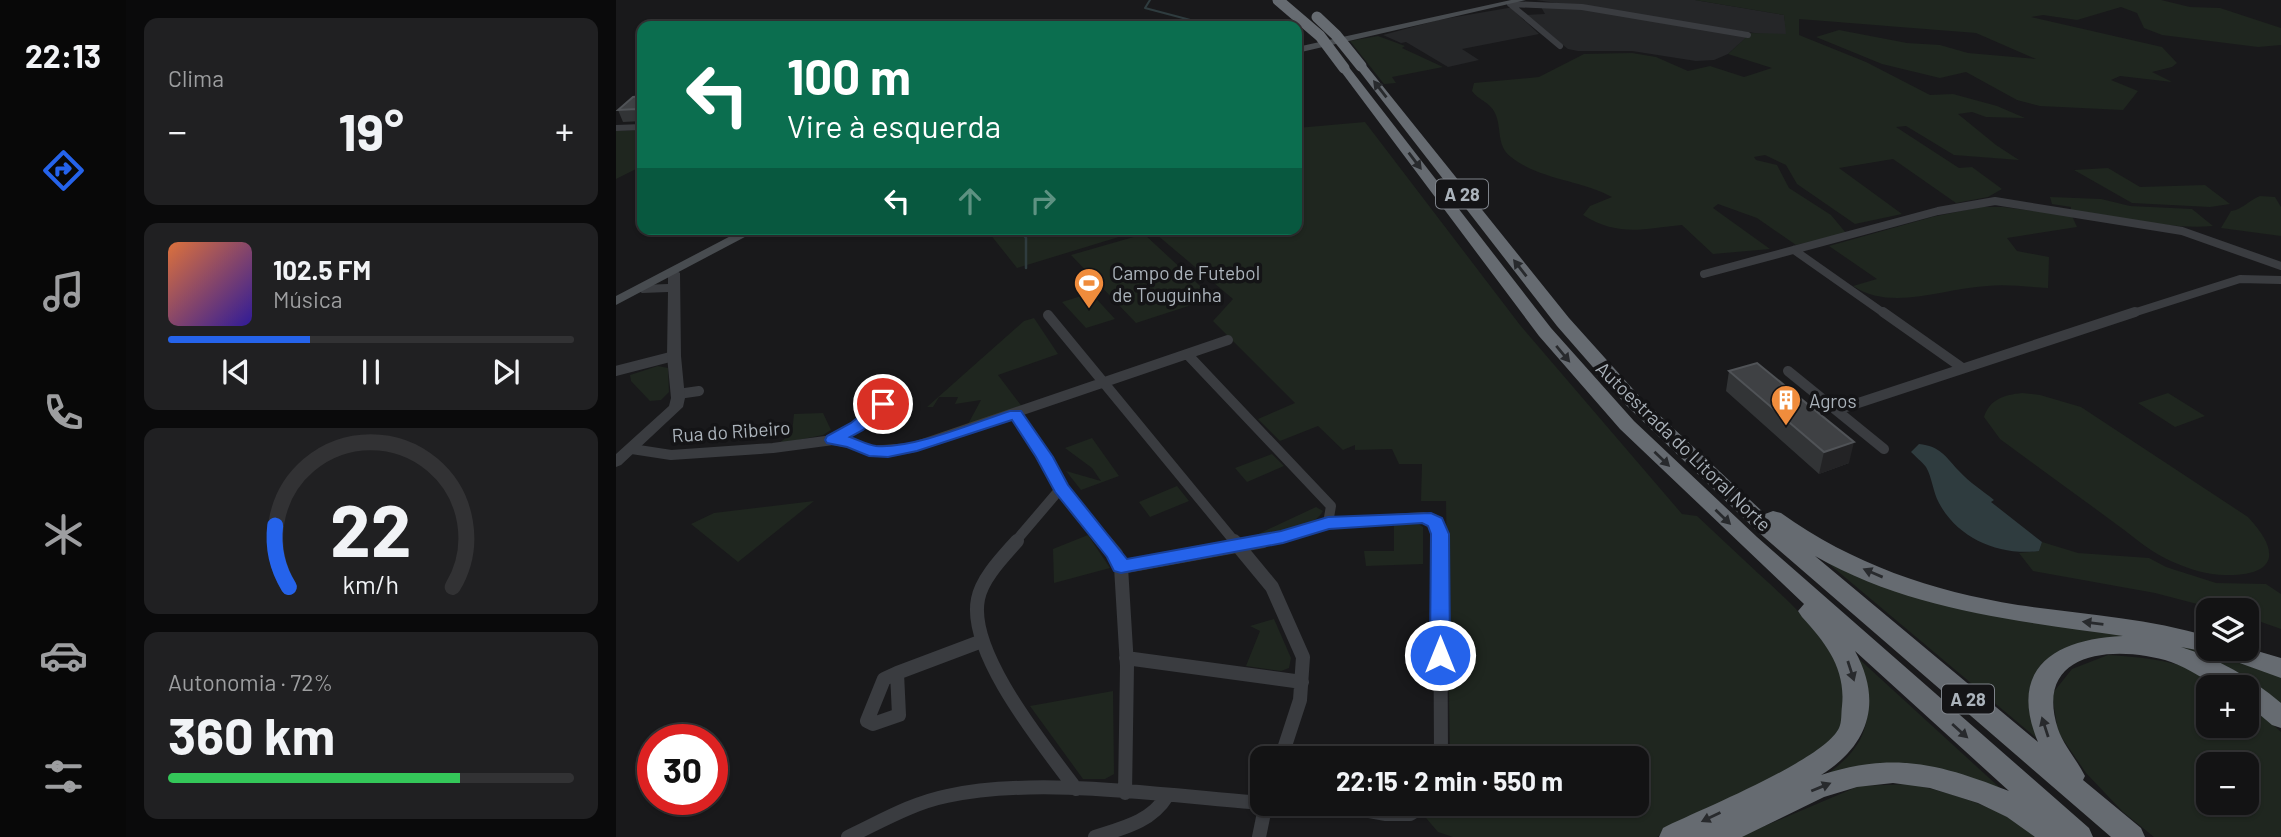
<!DOCTYPE html>
<html lang="pt">
<head>
<meta charset="utf-8">
<style>
  body { margin:0; font-family:Barlow,sans-serif; background:#202022; color:#f1f3f6; height:100vh; display:flex; flex-direction:column; font-size:26px; white-space:nowrap }
  * { box-sizing:border-box; margin:0 }
  p { font-size:23px; color:#9d9ea0 }
  .icon { flex:none; width:38px; height:38px; fill:none; stroke:currentColor; stroke-width:2; stroke-linecap:round; stroke-linejoin:round }
  .map { position:relative; flex:1; overflow:hidden }
  .sheet { display:flex; flex-direction:column; gap:18px; padding:18px; background:#0a0a0b; width:490px }
  .sheet>* { flex:none }
  .banner { position:absolute; left:21px; top:21px; width:665px; height:214px; border-radius:14px; box-shadow:0 2px 5px #0004,0 0 0 2px #323234; background:#0b6e4f; color:#fff; overflow:hidden }
  .controls { position:absolute; left:1580px; top:598px; display:grid; gap:14px }
  .controls a { display:grid; place-items:center; width:63px; height:63px; border-radius:14px; background:#131314; box-shadow:0 2px 5px #0004,0 0 0 2px #323234; font-size:35px }
  .speed { position:absolute; left:21px; top:724px; display:flex; gap:14px; font-size:35px; font-weight:700; text-align:center }
  .speed>* { display:grid; place-content:center; width:91px; height:91px; border-radius:50%; background:#131314; box-shadow:0 2px 5px #0004,0 0 0 2px #323234; line-height:1 }
  .speed .limit { border:10px solid #d22; background:#fff; color:#111 }
  .pin { position:absolute; display:grid; place-items:center; width:60px; height:60px; color:#fff; margin:-30px; border:4px solid #fff; border-radius:50%; box-shadow:0 2px 7px #0007 }
  .me { position:absolute; width:77px; margin:-38px; rotate:0deg; stroke-linejoin:round; filter:drop-shadow(0 0 5px #0008) }
  .turn { display:flex; align-items:center; gap:24px; height:147px; padding:0 35px; font-size:32px }
  .turn .icon { width:91px; height:91px; stroke-width:2.5 }
  .turn b { display:block; font-size:49px; line-height:60px }
  .lanes { display:flex; align-items:center; height:66px; padding:0 35px; background:#0003; justify-content:center; gap:35px; direction:ltr }
  .lanes .off { opacity:.35 }
  .big { font-size:52px; font-weight:700; line-height:1.1 }
  .sheet .card { flex:1; display:flex; flex-direction:column; justify-content:center; gap:10px; min-width:0; padding:0 24px; border-radius:14px; background:#202022 }
  .sheet .dial { align-items:center; gap:0 }
  .dial svg { height:182px; overflow:visible; fill:none; stroke:#323234; stroke-width:7; stroke-linecap:round; text-anchor:middle }
  .dial text { fill:#f1f3f6; stroke:none }
  .song { display:flex; align-items:center; gap:21px }
  .cover { width:84px; height:84px; border-radius:10px; background:linear-gradient(135deg,hsl(20 70% 55%),hsl(250 70% 35%)) }
  .played { height:7px; border-radius:4px; background:linear-gradient(90deg,#2563eb 35%,#323234 35%) }
  .keys { display:flex; justify-content:space-around; direction:ltr }
  .heat { display:flex; justify-content:space-between; align-items:center; font-size:38px; direction:ltr }
  .charge { height:10px; border-radius:5px; background:linear-gradient(90deg,#34c759 72%,#323234 0) }
  .trip { position:absolute; left:634px; top:746px; width:399px; height:70px; border-radius:14px; background:#131314; box-shadow:0 2px 5px #0004,0 0 0 2px #323234; font-weight:700; line-height:70px; text-align:center }
  main { display:flex; flex:1; min-height:0 }
  .tabs { display:flex; flex-direction:column; width:126px; justify-content:space-around; align-items:center; background:#080808; color:#9d9ea0 }
  .tabs .icon { width:49px; height:49px }
  .tabs .on { color:#2563eb }
  .tabs b { font-size:32px; color:#f1f3f6 }
  .map>svg:first-child { display:block }
</style>
</head>
<body>
<main>
<nav class="tabs">
<b>22:13</b>
<svg class="icon on" aria-label="directions" viewBox="0 0 24 24"><path d="M12 3l9 9-9 9-9-9zM9 14v-3h6M13 9l2 2-2 2"/></svg>
<svg class="icon" aria-label="music" viewBox="0 0 24 24"><path d="M9 18V5l10-2v13"/><circle cx="6" cy="18" r="3"/><circle cx="16" cy="16" r="3"/></svg>
<svg class="icon" aria-label="phone" viewBox="0 0 24 24"><path d="M5 4h4l2 5-3 2q2 4 5 5l2-3 5 2v4C11 20 4 13 5 4z"/></svg>
<svg class="icon" aria-label="climate" viewBox="0 0 24 24"><path d="M12 3v18M4 7l16 10M4 17L20 7"/></svg>
<svg class="icon" aria-label="car" viewBox="0 0 24 24"><path d="M5 17H2v-5l4-1 3-4h7l3 4 3 1v5h-3M9 17h6M6 11h13"/><circle cx="7" cy="17" r="2"/><circle cx="17" cy="17" r="2"/></svg>
<svg class="icon" aria-label="filters" viewBox="0 0 24 24"><path d="M4 7h16M4 17h16"/><circle cx="9" cy="7" r="2"/><circle cx="15" cy="17" r="2"/></svg>
</nav>
<section class="sheet">
<div class="card"><p>Clima</p>
<div class="heat"><a>−</a><b class="big">19°</b><a>+</a></div>
</div>
<div class="card">
<div class="song"><i class="cover"></i><div><b>102.5 FM</b><p>Música</p></div></div>
<div class="played"></div>
<div class="keys"><svg class="icon" aria-label="previous" viewBox="0 0 24 24"><path d="M18 5L8 12l10 7zM5 5v14"/></svg><svg class="icon" aria-label="pause" viewBox="0 0 24 24"><path d="M8 5v14M16 5v14"/></svg><svg class="icon" aria-label="next" viewBox="0 0 24 24"><path d="M6 5l10 7-10 7zM19 5v14"/></svg></div>
</div>
<div class="card dial"><svg viewBox="0 0 100 80">
<path d="M14 69A42 42 0 1 1 86 69"/>
<path d="M14 69A42 42 0 0 1 8 42" stroke="#2563eb"/>
<text x="50" y="56" font-size="32" font-weight="700">22</text>
<text x="50" y="72" font-size="11">km/h</text>
</svg></div>
<div class="card"><p>Autonomia · 72%</p><b class="big">360 km</b><div class="charge"></div></div>
</section>
<div class="map">
<svg width="1665" height="837" viewBox="0 0 1665 837">
  <rect width="100%" height="100%" fill="#19191b"/>
  <path fill="#252628" d="M920 0H1079L1168 15 1171 34H1145Z
    M925 7H964L1132 36 1112 54 1098 60 1080 61 1016 51H962L952 49 909 15 929 14Z
    M892 8H895L923 34 846 49 863 60 832 67 790 42 785 43 767 35 822 20Z"/>
  <path fill="#1f261f" fill-rule="evenodd" d="M1079 0H1545L1574 7 1604 8 1665 28V45L1642 47 1546 35 1528 28 1521 13 1505 7 1461 20 1427 15 1415 17 1546 47 1561 63 1556 67 1536 72 1556 82 1504 76 1495 80 1522 91 1507 110 1424 106 1401 100 1350 72 1324 78 1266 64 1200 37 1223 30 1291 43 1324 45 1352 53 1420 59 1360 33 1183 19V35L1250 62 1314 95 1337 94 1381 106 1409 118 1370 117 1356 112 1342 114 1380 145 1403 160 1338 155 1290 126 1280 127 1343 168 1356 167 1386 189 1372 197 1340 203 1277 159 1223 168 1286 214 1239 224 1181 184 1170 165 1149 155 1138 157 1140 160 1161 165 1173 188 1215 215 1230 233 1180 245 1141 218 1102 204 1097 208 1154 249 1097 254 1066 225C1026 229 1003 237 967 215L974 206 996 197C965 180 924 180 895 157 880 146 886 127 879 113 874 102 862 100 856 91L858 83 923 77 968 54 1016 53 1040 57 1072 71 1094 66 1128 77 1156 68 1112 54 1135 33 1170 34 1168 15Z
    M762 36 789 46 786 48 827 67 776 77 780 83 768 84 734 41Z
    M749 122 904 325 1066 514 1081 516C1102 536 1123 555 1144 575 1195 621 1281 701 1193 759 1145 791 1088 804 1041 837H837L822 832 810 818 824 803H1020V758H834L830 501H805L806 464H783L776 449 739 450V445L727 450 702 426 664 441 642 419 679 403 597 321 617 299 534 229H681V128Z
    M26 130V166L0 179V131Z
    M1492 168 1524 187 1589 185 1614 204 1594 207 1516 203 1458 170Z
    M1644 196 1659 197 1665 207V236L1605 228 1615 211C1626 210 1633 200 1644 196Z
    M1434 197 1485 199 1514 206 1576 209 1597 226C1552 230 1502 216 1455 210V207L1436 204Z
    M1365 207H1387L1456 216 1461 227 1391 238 1401 251 1433 257 1432 288C1412 287 1391 284 1371 286 1328 288 1276 312 1237 286L1261 279 1213 246 1316 217Z
    M370 229H529L401 268Z
    M528 234 597 298 520 323 455 255Z
    M475 293 499 319 470 328 446 302Z
    M418 318 442 354 382 375 407 408 351 426 365 400 339 404 342 397H323L317 407H311L408 321Z
    M42 366 52 368 53 392 45 400 34 401 15 381 14 375Z
    M1406 393 1424 395 1465 407 1632 517C1665 552 1661 576 1609 575 1592 575 1573 569 1557 562 1537 554 1518 537 1500 524 1461 495 1422 467 1384 439L1368 417C1374 399 1388 395 1406 393Z
    M1552 393 1589 416 1559 427 1522 403Z
    M207 413 215 430 207 435 162 444 176 433 178 414Z
    M476 438 503 476 465 490 450 471 485 481 476 468 449 448Z
    M656 454 668 466 631 482 619 468Z
    M561 486 573 501 534 517 523 502Z
    M198 501 122 562 75 524 98 513Z
    M700 507 707 511C699 528 656 535 638 536Z
    M798 521 807 527V564L750 566 748 551H778V523Z
    M472 535 494 568 438 583 437 549Z
    M1426 542 1462 553 1533 558 1550 567 1600 583 1650 584 1665 594V629L1631 617V611H1608L1539 593 1417 571 1403 553 1423 551Z
    M1200 553 1289 593 1573 645 1665 673V710L1655 700 1574 654 1448 650 1424 741Z
    M658 619 675 658 673 668 665 671 630 666 644 631 634 626Z
    M1492 655C1538 658 1574 662 1613 688H1592V726H1631V700L1665 732V837H1538L1507 812 1470 773 1442 732 1436 694 1456 669ZM1592 765H1631V803H1592Z
    M1242 658 1395 798 1345 776 1201 781C1254 747 1261 717 1242 658Z
    M497 691 498 774 489 779H467L414 706Z
    M1295 784C1343 795 1386 809 1427 837H1123L1243 786Z"/>
  <path fill="#2f3c3f" d="M1303 444C1324 446 1330 457 1343 471 1353 482 1367 491 1378 500L1375 502 1426 542 1423 551C1384 556 1342 539 1323 503 1317 492 1316 477 1310 467 1306 462 1299 456 1295 452Z"/>
  <g fill="none" stroke-linecap="round" stroke-linejoin="round">
    <path stroke="#2f3c3f" stroke-width="2" d="M534 0 529 8 582 22 572 26"/>
    <path stroke="#2f3c3f" stroke-width="2.5" d="M403 229 410 238V268"/>
    <path stroke="#3a3c40" stroke-width="6" d="M894 4 966 7 1132 35
      M894 4 944 46
      M0 128 26 127"/>
    <path stroke="#3a3c40" stroke-width="8" d="M1178 250 1269 314
      M1088 274 1322 211 1379 201 1566 231 1665 266
      M1514 314 1624 279 1665 280"/>
    <path stroke="#3a3c40" stroke-width="10" d="M1267 312 1345 367
      M432 315 619 542
      M572 355 715 506 712 523
      M0 371 58 356
      M1172 371 1268 449
      M62 394 83 391
      M1221 410 1519 312
      M400 414 429 457 445 488 490 542
      M217 440 241 427 267 404
      M16 449 55 455 157 448 217 440 235 443 253 451 295 448 612 340
      M399 542 445 488
      M638 542 667 537 712 523 808 517 819 522 824 542"/>
    <path stroke="#3a3c40" stroke-width="14" d="M401 541C387 557 366 578 362 599 351 653 429 747 460 789
      M489 541 500 554 505 567 511 666 509 793
      M618 541 656 587 687 657 684 700 665 758
      M824 541 825 758
      M505 567 647 541
      M510 658 686 682
      M281 673 283 715 257 724 251 721 268 679Z
      M281 673 366 641
      M654 803 742 809 770 814H794L812 803
      M232 837C264 822 296 803 331 796 423 776 551 796 646 803
      M479 837C507 828 535 822 551 796
      M643 837 650 803"/>
    <path fill="#3a3c40" fill-rule="evenodd" d="M58 269 64 273 65 356 69 398 67 407 5 465 0 467V454L53 406 55 398 51 356 52 292 26 293 20 289 26 285 52 284V273Z"/>
    <path fill="#484c50" fill-rule="evenodd" d="M895 0H910L681 53V47Z
      M128 229H144L0 305V296Z"/>
    <path fill="#666b71" fill-rule="evenodd" d="M741 64H749L953 318 1024 397 1149 514 1157 511 1165 513C1236 564 1316 591 1402 605 1466 614 1530 618 1592 636V649L1631 648 1665 658V678L1596 653 1565 647C1603 659 1634 677 1665 703V728L1656 725 1631 704V688C1625 688 1616 689 1609 688 1593 684 1573 668 1555 662 1502 645 1416 649 1442 729 1448 746 1461 760 1469 776L1467 780 1525 828 1529 837H1495L1141 531 1010 405 941 326 741 68ZM1199 556C1293 610 1402 621 1507 636 1439 639 1391 668 1422 742Z
      M724 66H732L935 328 1018 421 1141 537 1473 828 1477 837H1419L1391 817 1362 803 1314 788 1277 783 1241 787 1208 797 1126 837H1043L1047 828C1083 810 1208 760 1223 728 1226 722 1225 713 1226 706 1230 669 1210 643 1186 617L1182 611 1188 604 1004 429 923 336 724 70ZM1239 651 1393 791C1325 764 1277 751 1205 775 1253 745 1267 702 1239 651Z"/>
    <path stroke="#666b71" stroke-width="11" d="M662 0 704 36 728 68
      M701 17 720 35 745 66"/>
  </g>
  <path fill="#323436" d="M26 96V121L7 122 2 110Z
    M1113 371 1233 463 1203 474 1110 391Z"/>
  <path fill="#232325" d="M1238 442 1233 463 1203 474 1208 452Z"/>
  <path fill="#3f4144" stroke="#505357" stroke-width="2" d="M26 96V112L21 109 2 110 17 97Z
    M1141 363 1238 442 1208 452 1113 371Z"/>
  <defs><path id="oneway-solid" d="M-6-.8H1V-3.2L6.5 0L1 3.2V.8H-6Z" transform="scale(1.75)"/></defs>
  <g fill="#282a2d">
    <use href="#oneway-solid" transform="translate(764 89) rotate(-128)"/>
    <use href="#oneway-solid" transform="translate(799 161) rotate(53)"/>
    <use href="#oneway-solid" transform="translate(904 268) rotate(-128)"/>
    <use href="#oneway-solid" transform="translate(947 354) rotate(50)"/>
    <use href="#oneway-solid" transform="translate(1046 459) rotate(44)"/>
    <use href="#oneway-solid" transform="translate(1107 517) rotate(44)"/>
    <use href="#oneway-solid" transform="translate(1257 573) rotate(-157)"/>
    <use href="#oneway-solid" transform="translate(1477 623) rotate(-173)"/>
    <use href="#oneway-solid" transform="translate(1235 671) rotate(72)"/>
    <use href="#oneway-solid" transform="translate(1429 727) rotate(-108)"/>
    <use href="#oneway-solid" transform="translate(1344 731) rotate(42)"/>
    <use href="#oneway-solid" transform="translate(1205 787) rotate(-22)"/>
    <use href="#oneway-solid" transform="translate(1095 817) rotate(154)"/>
  </g>
  <path fill="#2563eb" stroke="#184099" stroke-width="2" d="M267 399 273 401 275 404 273 407 247 430 234 437C243 440 251 445 260 446 297 449 357 423 394 411H405L437 457 452 485 511 559 665 531 712 517 815 513 826 518 833 534 834 655 831 660 824 662 817 660 814 655 815 534 812 526 806 523 713 529 667 543 505 573 498 571 491 557 439 492 420 457 396 420 301 451 272 457 253 456 231 447 211 443 209 440 211 436 235 423 262 401Z"/>
  <defs>
    <g id="stadium-pin" transform="scale(1.575)"><path d="M0 17L-7.5 6A9.5 9.5 0 1 1 7.5 6Z" fill="#f08c3c" stroke="#141416"/><path d="M0-5a6.5 5 0 1 0 0 10a6.5 5 0 1 0 0-10ZM-3.5-1.8h7v3.6h-7Z" fill="#fff"/></g>
    <g id="building-pin" transform="scale(1.575)"><path d="M0 17L-7.5 6A9.5 9.5 0 1 1 7.5 6Z" fill="#f08c3c" stroke="#141416"/><path d="M-4-6H4V6H1V3H-1V6H-4ZM-2.5-4.3h1.7v1.8h-1.7ZM.8-4.3h1.7v1.8H.8ZM-2.5-1h1.7V.8h-1.7ZM.8-1h1.7V.8H.8Z" fill="#fff"/></g>
  </defs>
  <g fill-rule="evenodd">
    <use href="#stadium-pin" x="473" y="283"/>
    <use href="#building-pin" x="1170" y="400"/>
  </g>
  <g text-anchor="middle" dominant-baseline="central" stroke-width="7" stroke-linejoin="round" paint-order="stroke">
    <g fill="#141416" stroke="#7e838a" stroke-width="2">
      <rect x="820" y="179.5" width="52" height="29" rx="5"/>
      <rect x="1326" y="684.5" width="52" height="29" rx="5"/>
    </g>
    <g font-size="18" font-weight="bold" fill="#abb3bb">
      <text x="846" y="194">A 28</text>
      <text x="1352" y="699">A 28</text>
    </g>
    <g font-size="19" fill="#abb3bb" stroke="#141416" text-anchor="start">
      <text x="496" y="272">Campo de Futebol<tspan x="496" dy="22">de Touguinha</tspan></text>
      <text x="1193" y="400">Agros</text>
    </g>
    <g font-size="19" fill="#abb3bb" stroke="#141416">
      <text transform="translate(115 431) rotate(-4)">Rua do Ribeiro</text>
      <text transform="translate(1068 446) rotate(44)">Autoestrada do Litoral Norte</text>
    </g>
  </g>
</svg>
<div class="controls">
<a><svg class="icon" aria-label="layers" viewBox="0 0 24 24"><path d="M12 4l9 5-9 5-9-5zM3 14l9 5 9-5"/></svg></a>
<a>+</a>
<a>−</a>
</div>
<div class="speed"><div class="limit">30</div></div>
<div class="pin" style="left:267px;top:404px;background:#d93025"><svg class="icon" aria-label="arrive" viewBox="0 0 24 24"><path d="M6 21V4h12l-3 4 3 4H6"/></svg></div>
<svg class="me" style="left:824px;top:655px" viewBox="-20 -20 40 40"><circle r="17" fill="#2563eb" stroke="#fff" stroke-width="3"/><path d="M0-11L8 9 0 5-8 9z" fill="#fff"/></svg>
<div class="trip">22:15 · 2 min · 550 m</div>
<div class="banner">
<div class="turn"><svg class="icon" aria-label="left" viewBox="0 0 24 24"><path d="M17 20v-9H6M10 6l-5 5 5 5"/></svg><div><b>100 m</b>Vire à esquerda</div></div>
<div class="lanes"><svg class="icon" aria-label="left" viewBox="0 0 24 24"><path d="M17 20v-9H6M10 6l-5 5 5 5"/></svg><svg class="icon off" aria-label="ahead" viewBox="0 0 24 24"><path d="M12 20V5M6 11l6-6 6 6"/></svg><svg class="icon off" aria-label="right" viewBox="0 0 24 24"><path d="M7 20v-9h11M14 6l5 5-5 5"/></svg></div>
</div>
</div>
</main>
</body>
</html>
